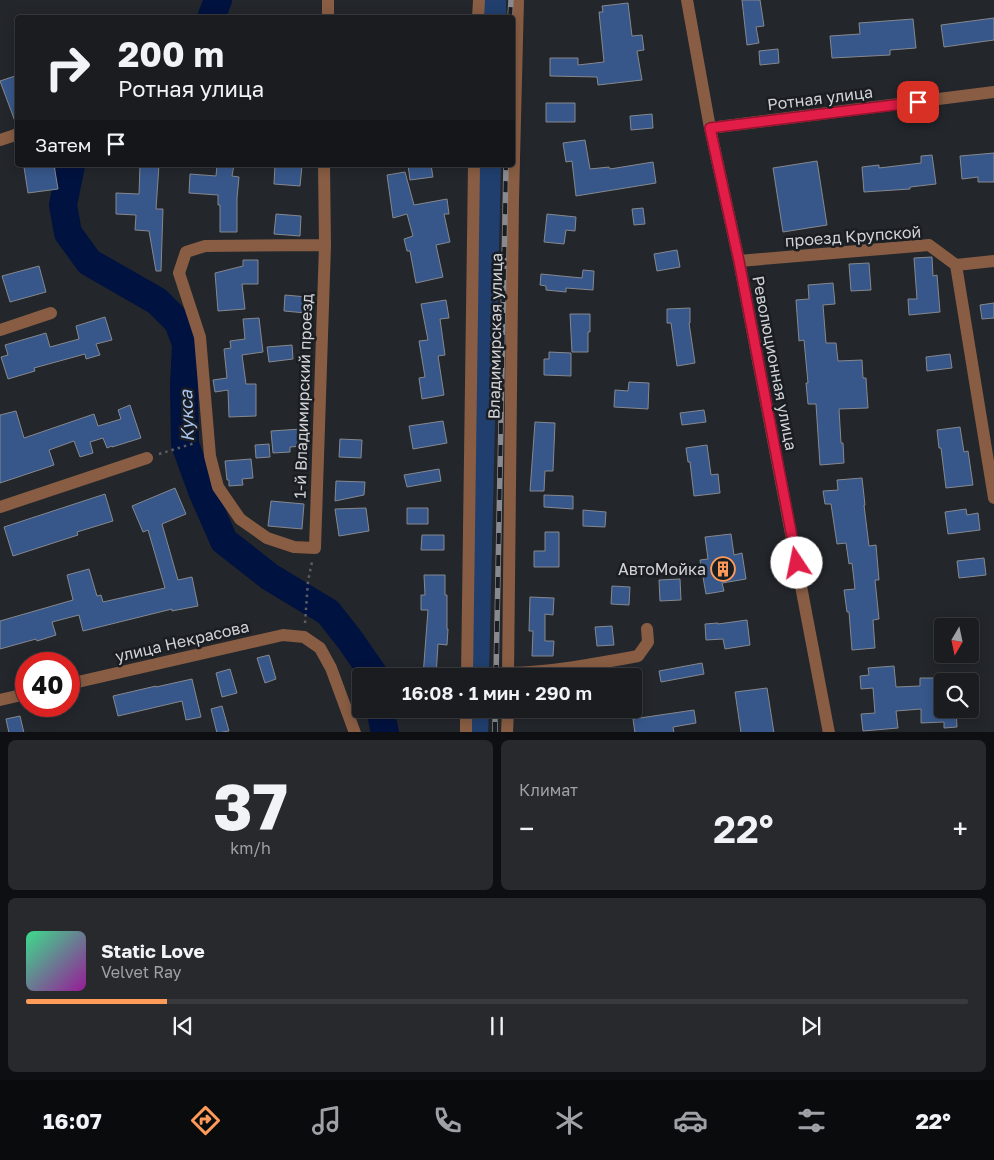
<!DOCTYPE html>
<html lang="ru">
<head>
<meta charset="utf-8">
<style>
  body { margin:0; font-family:"Golos Text",sans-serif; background:#27292d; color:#f1f3f6; height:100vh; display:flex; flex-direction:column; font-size:19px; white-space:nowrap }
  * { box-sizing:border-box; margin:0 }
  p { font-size:16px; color:#9fa1a5 }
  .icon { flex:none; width:28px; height:28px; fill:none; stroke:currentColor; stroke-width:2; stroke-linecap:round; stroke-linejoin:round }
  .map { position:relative; height:732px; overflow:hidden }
  .side { display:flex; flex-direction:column; gap:8px; padding:8px; background:#0e0f12; flex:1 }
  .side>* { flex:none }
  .top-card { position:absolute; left:15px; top:15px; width:500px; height:152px; border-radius:5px; box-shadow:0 2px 12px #0003,0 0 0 1px #383a3e; background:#1a1c20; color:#f1f3f6; overflow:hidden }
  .needle { width:32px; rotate:189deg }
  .fabs { position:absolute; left:934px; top:618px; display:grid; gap:10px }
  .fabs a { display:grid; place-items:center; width:45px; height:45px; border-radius:5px; background:#1a1c20; box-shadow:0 2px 12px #0003,0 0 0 1px #383a3e; font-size:25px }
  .speed { position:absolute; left:15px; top:652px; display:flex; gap:10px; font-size:25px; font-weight:700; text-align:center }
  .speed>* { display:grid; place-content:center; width:65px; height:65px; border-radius:50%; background:#1a1c20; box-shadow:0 2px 12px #0003,0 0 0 1px #383a3e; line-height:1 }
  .speed .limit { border:8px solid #d22; background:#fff; color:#111 }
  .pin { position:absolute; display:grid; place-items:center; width:42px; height:42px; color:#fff; margin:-21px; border-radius:10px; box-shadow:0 2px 8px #0006 }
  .me { position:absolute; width:55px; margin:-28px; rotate:349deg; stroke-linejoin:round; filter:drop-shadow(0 0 4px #0008) }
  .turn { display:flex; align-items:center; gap:18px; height:105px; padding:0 20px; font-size:22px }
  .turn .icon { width:65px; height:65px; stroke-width:2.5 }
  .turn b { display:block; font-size:35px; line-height:42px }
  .then { display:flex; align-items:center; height:48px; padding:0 20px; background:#0003; gap:10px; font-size:19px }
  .big { font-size:38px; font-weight:600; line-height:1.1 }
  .side .tile { flex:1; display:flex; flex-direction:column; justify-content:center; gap:8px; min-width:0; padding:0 18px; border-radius:8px; background:#27292d }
  .side .dial { align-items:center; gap:0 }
  .dial b { font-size:65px; line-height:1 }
  .song { display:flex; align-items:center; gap:15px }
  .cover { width:60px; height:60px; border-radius:8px; background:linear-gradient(135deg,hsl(150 70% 55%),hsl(300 70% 35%)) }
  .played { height:5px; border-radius:2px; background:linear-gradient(90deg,#fe9b59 15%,#383a3e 15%) }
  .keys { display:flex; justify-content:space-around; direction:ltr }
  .heat { display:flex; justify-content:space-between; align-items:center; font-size:28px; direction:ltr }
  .side .tiles { flex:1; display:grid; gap:8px; grid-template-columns:1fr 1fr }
  .tile:last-child { grid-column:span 2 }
  .trip { position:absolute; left:352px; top:668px; width:290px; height:50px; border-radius:5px; background:#1a1c20; box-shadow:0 2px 12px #0003,0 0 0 1px #383a3e; font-weight:600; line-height:50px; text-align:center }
  .dock { display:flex; height:80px; justify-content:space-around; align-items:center; background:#0a0b0d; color:#9fa1a5 }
  .dock .icon { width:35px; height:35px }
  .dock .on { color:#fe9b59 }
  .dock b { font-size:22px; color:#f1f3f6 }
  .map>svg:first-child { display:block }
</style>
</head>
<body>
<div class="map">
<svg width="994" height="733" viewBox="0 0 994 733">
  <rect width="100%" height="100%" fill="#23262b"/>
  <path fill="#213f6e" d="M484 0H506V17L484 18Z
    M478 165H501L489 676H471Z
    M470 709H489L488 732 469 733Z"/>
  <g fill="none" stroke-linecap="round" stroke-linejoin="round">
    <path stroke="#00123f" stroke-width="28" d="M211 18 218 0
      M71 165 63 205 68 233 89 262 157 301 178 322 186 344 184 385 185 444 202 491 224 541 270 577 328 612 350 640 375 676
      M380 709 385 733"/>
  </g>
  <path fill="#37578a" stroke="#85888e" d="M742 0H760L764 26 756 27 759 43 747 45Z
    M628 3 632 36 642 35 644 50 637 51 642 80 598 85 597 77 550 76V58H578V65L604 62 599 12H603L602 6Z
    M994 18V40L944 47 941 25Z
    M913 19 916 48 890 50V55L832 58 830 36 860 34 859 23Z
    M778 49 779 63 760 65 759 51Z
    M18 75V124H16L0 81Z
    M546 103H575V122H546Z
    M652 114 653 128 631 130 630 116Z
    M585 140 590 169 609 167 610 169 653 162 656 183 576 196 572 161 566 162 563 143Z
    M994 153V182H978V177L962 179 960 156Z
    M932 155 936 184 910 187V189L864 192 862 167 879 165V168L921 163V156Z
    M817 161 827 225 783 232 773 168Z
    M37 165H54L58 189 28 193 24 167Z
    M140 165H159L156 209H163L161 271H156L149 231 135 230 136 215 116 214V193L139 194Z
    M217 165H234L232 176 239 177 237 198V232H220V205H218V195L189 193 190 174 216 176Z
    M275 165 302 166 300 186 274 184Z
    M408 165H431L433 177 410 180Z
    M405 172 414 205 447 199 449 214H444L450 242 436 245 443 277 416 283 410 251H407L404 239 413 236 407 214 393 218 387 175Z
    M643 208 645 224 634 225 632 209Z
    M276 214 301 216 300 236 274 234Z
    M547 214 576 217 575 231 566 230 564 244 544 242Z
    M677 250 680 267 657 271 654 254Z
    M932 257 933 276 937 275 940 312 909 315 908 299H917L914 258Z
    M243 260H258V284H242L245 309 218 311 215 273 243 266Z
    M869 263 871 290 851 291 849 264Z
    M39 266 46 292 10 302 2 276Z
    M583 270 594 271 593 290 566 288V292L546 290V286L540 285 541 274 582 278Z
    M833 283 835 304 823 305 826 343H836L838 361 862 360 863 378H866L868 408 839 409 841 443H843L844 463 820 465 816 404H808L806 383H808L804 340 799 341 796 300 809 299 808 285Z
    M285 295 307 297 306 313 284 311Z
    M446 300 449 318 440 319 445 355 438 356 444 395 422 399 419 378 425 377 419 341 428 340 421 304Z
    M994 303V318L982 319 980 305Z
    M690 308V323H689L695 363 677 366 671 323H667V309Z
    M570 314H590V332H588V352H572Z
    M105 317 112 340 96 344 100 355 86 359 85 354 34 368 35 371 8 379 1 357 8 355 5 345 46 333 50 347 79 339 76 326Z
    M259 318 263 352 242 355 246 384H256V416L229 417 228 390 215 392 213 380 227 378 224 349 231 348 230 341 245 339 243 319Z
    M292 345 293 359 269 362 267 347Z
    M549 352 571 353V376L544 375V359H549Z
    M950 354 952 368 927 371 926 357Z
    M629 382 649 383 648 409 614 407 615 390 628 391Z
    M130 405 141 438 112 447V446L107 448 103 438 90 442 93 453 80 457 74 441 49 450 54 465 0 483V415L16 411 24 438 94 414 98 426 121 419 118 410Z
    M704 410 706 422 682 425 680 413Z
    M443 421 447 443 413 449 409 426Z
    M535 422 555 423 553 471H545L544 491H530Z
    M960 427 964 452 968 451 973 485 946 488 941 448H939L937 430Z
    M301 429 303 446 290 447V452L273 453 271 431Z
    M340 439 362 440 361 458 339 457Z
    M269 444 270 457 256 458 255 445Z
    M707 445 711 475 718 474 720 493 694 496 690 462H688L686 448Z
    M251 459 253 478 242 479 243 485 229 486V480H227L225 461Z
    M439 469 441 481 407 487 404 475Z
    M862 478 865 505H864L869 546 876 545 879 580H875L879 619 873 620 875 648 852 650 849 612H847L844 590 855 589 852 563 849 564 846 543 837 544 831 504H825L823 491 838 490 837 480Z
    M336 481 365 482 364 495 335 501Z
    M175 488 186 514 162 524 178 580 192 577 198 606 172 611V609L83 631 79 615 52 622 56 635 37 641 36 639 0 649V621L73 600 67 575 89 569 97 596 101 595 103 602 165 588 148 530 143 532 132 506Z
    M105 494 113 521 77 532 78 535 13 556 4 527Z
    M544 495 573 496V509L544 507Z
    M271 501 304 504 302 529 268 526Z
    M366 508 369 531 339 536 335 509Z
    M407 508H428V524H407Z
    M966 509 967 515 978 513 980 530 948 534 945 512Z
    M583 510 606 512 605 527 583 526Z
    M545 532H559V567H534V551H545Z
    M731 534 734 555 742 553 746 579 722 583 724 591 706 594 700 560 708 559 705 537Z
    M422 535H444V550H421Z
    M984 558 986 575 959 578 957 561Z
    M424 575H445V595H447V629H448L447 645 438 644 436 676H423L428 610H421V595H425Z
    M680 579 681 600 660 601 659 580Z
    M612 586 630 587 629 605 611 604Z
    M530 597 554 598 553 615 545 614V641H554L553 656H532L533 631H529Z
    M747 620 750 645 725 649 723 639 706 640 705 624 718 623V624Z
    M612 626 614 645 597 646 595 627Z
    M269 655 276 679 265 683 257 658Z
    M702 663 704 674 661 682 659 671Z
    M894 666 896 687 920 686V678H942V709H956L957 727 944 728V722L921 723V709L896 711 898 728 863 731 861 714 875 713 873 688 861 689 860 676 869 675 868 668Z
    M230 669 237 693 222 697 216 673Z
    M192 679 201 717 186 720 182 701 118 716 113 696 156 686V687Z
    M767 688 774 733H741L735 692Z
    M222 706 229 731 217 733 211 709Z
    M694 710 696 723 673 727 674 733H635L633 719Z
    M20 716 24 733H9L6 719Z"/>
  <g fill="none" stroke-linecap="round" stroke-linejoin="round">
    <path stroke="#5b5e63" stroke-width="2.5" stroke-dasharray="2.5 4" stroke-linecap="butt" d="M159 454 195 443
      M305 623 308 581 312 562"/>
    <path stroke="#885d43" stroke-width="12" d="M687 0 710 128 739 261 829 733
      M328 18V0
      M478 18 479 0
      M710 128 994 92
      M0 140 18 134
      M324 165 325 245 315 548 294 547 267 538 240 519 218 487 210 456 200 337 179 273 186 252 205 246 325 245
      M739 261 929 245 956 265 994 261
      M956 265 994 498
      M0 330 51 313
      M0 507 147 458
      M508 673C552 672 595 664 638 656L648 642 647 629
      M467 676 474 165
      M508 676 513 199 518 0
      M69 684 283 635 304 637 320 648 331 668 355 733
      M0 700 26 694
      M466 733V709
      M507 733 508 709"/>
    <g stroke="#888a8f" stroke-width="5.5">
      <path id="rail" d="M510 18 511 0
        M496 676 506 165
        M495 733V709"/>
    </g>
    <use href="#rail" stroke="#1a1d21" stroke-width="4" stroke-dasharray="11" stroke-linecap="butt"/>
  </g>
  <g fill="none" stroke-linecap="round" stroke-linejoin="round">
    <g stroke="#92132f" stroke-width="12">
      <path id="route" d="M797 563 739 261 710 128 918 102"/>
    </g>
    <use href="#route" stroke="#e11d48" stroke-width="9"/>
  </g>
  <defs>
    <g id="building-ring" transform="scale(1.25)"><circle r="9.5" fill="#1a1d21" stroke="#fe9b59" stroke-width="1.5"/><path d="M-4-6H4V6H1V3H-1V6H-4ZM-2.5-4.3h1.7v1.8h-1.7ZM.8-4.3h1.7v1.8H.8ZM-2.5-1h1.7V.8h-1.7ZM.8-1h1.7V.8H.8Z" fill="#fe9b59"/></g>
  </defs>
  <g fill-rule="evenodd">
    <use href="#building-ring" x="723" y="569"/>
  </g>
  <g text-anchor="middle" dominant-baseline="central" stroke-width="5" stroke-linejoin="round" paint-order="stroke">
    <g font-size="16" fill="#d1d3d7" stroke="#1a1d21">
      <text transform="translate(820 98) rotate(-7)">Ротная улица</text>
      <text transform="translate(853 236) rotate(-4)">проезд Крупской</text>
      <text transform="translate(495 336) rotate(-89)">Владимирская улица</text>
      <text transform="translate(775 363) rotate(79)">Революционная улица</text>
      <text transform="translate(303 396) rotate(-88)">1-й Владимирский проезд</text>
      <text transform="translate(182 641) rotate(-13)">улица Некрасова</text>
    </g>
    <g font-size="16" fill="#d1d3d7" stroke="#1a1d21" text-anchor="end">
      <text x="706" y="569">АвтоМойка</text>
    </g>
    <g font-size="18" font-style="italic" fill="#a5c2f0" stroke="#1a1d21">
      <text transform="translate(186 416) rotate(-92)">Кукса</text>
    </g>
  </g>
</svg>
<div class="fabs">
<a><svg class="needle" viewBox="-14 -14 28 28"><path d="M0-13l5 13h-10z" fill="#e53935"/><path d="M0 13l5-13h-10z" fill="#9fa1a5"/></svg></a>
<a><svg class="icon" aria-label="search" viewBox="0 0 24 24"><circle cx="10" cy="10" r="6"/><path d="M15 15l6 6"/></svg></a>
</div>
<div class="speed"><div class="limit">40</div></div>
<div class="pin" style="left:918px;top:102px;background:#d93025"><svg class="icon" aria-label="arrive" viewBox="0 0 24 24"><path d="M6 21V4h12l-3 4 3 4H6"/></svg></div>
<svg class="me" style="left:797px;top:563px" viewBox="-20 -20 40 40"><circle r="19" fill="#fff"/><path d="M0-13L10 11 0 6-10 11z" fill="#e11d48"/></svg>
<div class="trip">16:08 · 1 мин · 290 m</div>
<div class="top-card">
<div class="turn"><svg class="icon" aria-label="right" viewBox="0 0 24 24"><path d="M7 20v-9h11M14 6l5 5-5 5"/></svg><div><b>200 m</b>Ротная улица</div></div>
<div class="then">Затем<svg class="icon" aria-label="arrive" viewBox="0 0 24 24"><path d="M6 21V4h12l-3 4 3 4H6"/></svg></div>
</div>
</div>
<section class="side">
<div class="tiles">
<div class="tile dial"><b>37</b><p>km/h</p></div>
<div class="tile"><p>Климат</p>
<div class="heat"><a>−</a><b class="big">22°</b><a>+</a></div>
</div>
<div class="tile">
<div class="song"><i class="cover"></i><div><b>Static Love</b><p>Velvet Ray</p></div></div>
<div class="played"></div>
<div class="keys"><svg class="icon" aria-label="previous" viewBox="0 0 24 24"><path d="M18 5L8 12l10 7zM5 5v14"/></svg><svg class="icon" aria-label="pause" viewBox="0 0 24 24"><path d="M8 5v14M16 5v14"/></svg><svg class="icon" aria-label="next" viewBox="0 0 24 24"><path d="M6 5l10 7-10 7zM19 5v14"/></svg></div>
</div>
</div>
</section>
<nav class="dock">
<b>16:07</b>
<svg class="icon on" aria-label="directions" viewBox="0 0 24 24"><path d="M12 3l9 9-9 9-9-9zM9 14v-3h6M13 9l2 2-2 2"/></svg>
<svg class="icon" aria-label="music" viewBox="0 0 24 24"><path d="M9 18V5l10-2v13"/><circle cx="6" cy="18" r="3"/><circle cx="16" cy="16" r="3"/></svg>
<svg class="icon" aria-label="phone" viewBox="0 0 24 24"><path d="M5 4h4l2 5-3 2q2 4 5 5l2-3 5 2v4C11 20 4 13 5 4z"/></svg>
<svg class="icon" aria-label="climate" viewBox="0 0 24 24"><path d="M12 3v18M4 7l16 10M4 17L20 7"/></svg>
<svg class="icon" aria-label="car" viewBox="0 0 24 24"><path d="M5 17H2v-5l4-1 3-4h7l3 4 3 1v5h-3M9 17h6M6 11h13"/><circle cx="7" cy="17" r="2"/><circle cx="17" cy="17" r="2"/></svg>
<svg class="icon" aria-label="filters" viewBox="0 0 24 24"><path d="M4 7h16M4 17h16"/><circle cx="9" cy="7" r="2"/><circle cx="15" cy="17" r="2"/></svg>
<b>22°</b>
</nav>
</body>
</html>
